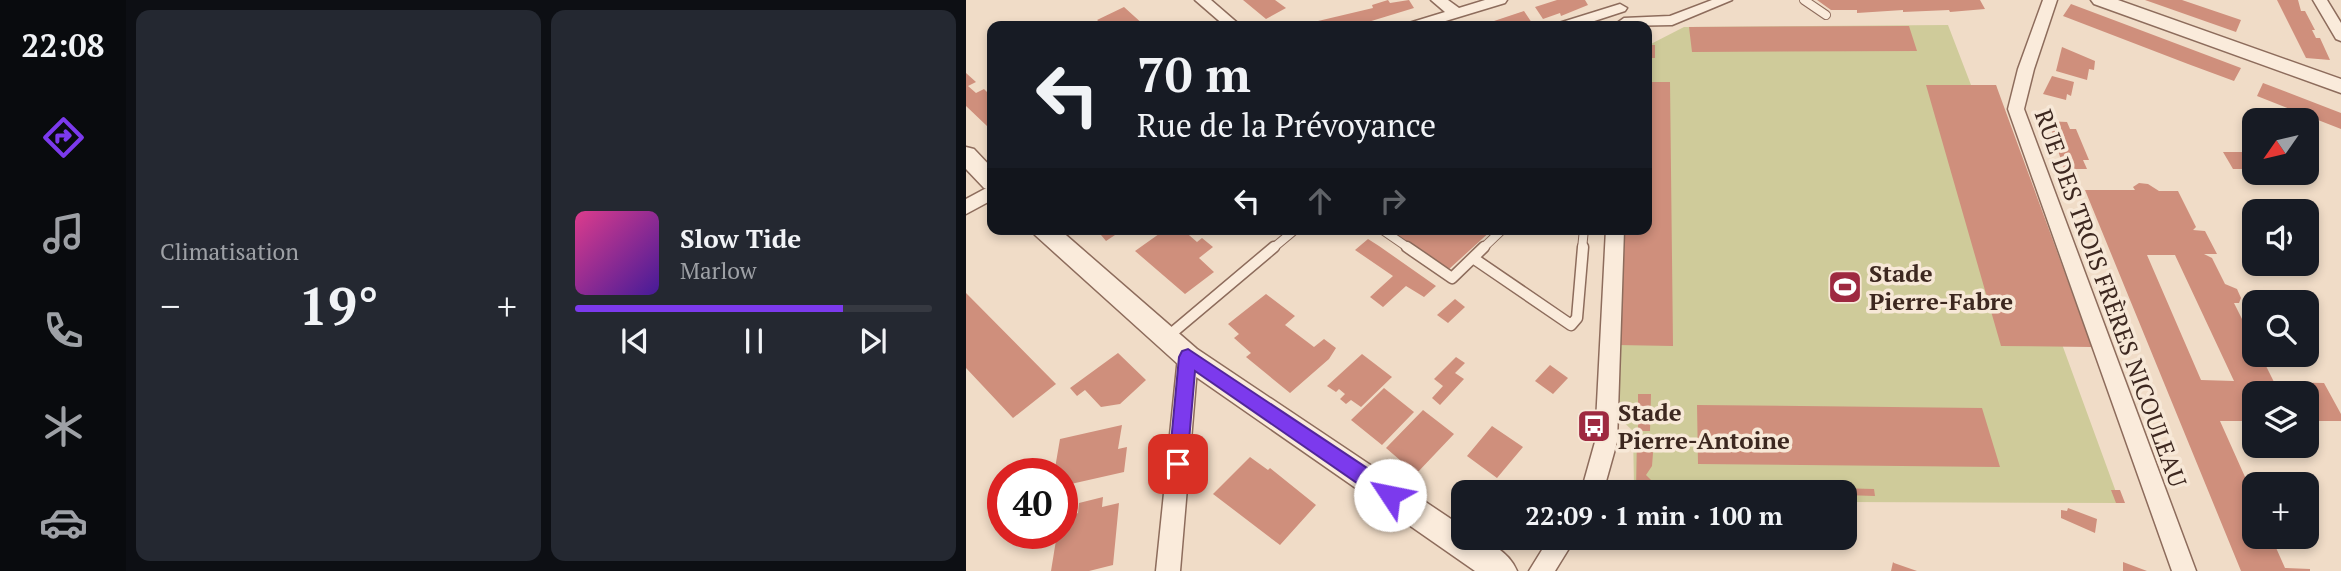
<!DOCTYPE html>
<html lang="fr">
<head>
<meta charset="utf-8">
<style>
  body { margin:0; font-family:"PT Serif",serif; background:#242831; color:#f1f3f6; height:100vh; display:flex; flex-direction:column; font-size:26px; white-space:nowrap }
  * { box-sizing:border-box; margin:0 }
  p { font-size:23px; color:#9ea1a6 }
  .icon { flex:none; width:38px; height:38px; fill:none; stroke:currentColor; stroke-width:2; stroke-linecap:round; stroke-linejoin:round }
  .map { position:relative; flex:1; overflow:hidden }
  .panel { display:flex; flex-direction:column; gap:10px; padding:10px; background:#0d0f14; width:840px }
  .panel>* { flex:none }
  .banner { position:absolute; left:21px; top:21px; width:665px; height:214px; border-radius:14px; box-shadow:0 4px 10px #0003; background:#171b24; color:#f1f3f6; overflow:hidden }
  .needle { width:46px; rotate:236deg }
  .fabs { position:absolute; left:1276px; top:108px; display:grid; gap:14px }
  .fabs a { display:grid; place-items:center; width:77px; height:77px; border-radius:14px; background:#171b24; box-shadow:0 4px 10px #0003; font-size:35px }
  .speed { position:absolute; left:21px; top:458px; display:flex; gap:14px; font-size:35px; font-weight:700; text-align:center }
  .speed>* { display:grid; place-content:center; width:91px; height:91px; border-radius:50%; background:#171b24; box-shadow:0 4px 10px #0003; line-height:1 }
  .speed .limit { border:10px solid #d22; background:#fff; color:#111 }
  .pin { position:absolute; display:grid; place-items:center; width:60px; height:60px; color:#fff; margin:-30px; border-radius:14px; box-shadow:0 4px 10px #0006 }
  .me { position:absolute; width:77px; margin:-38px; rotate:304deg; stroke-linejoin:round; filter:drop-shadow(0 0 5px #0008) }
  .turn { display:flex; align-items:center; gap:24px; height:147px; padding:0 35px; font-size:32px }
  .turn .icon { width:91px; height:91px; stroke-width:2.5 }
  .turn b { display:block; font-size:49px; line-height:60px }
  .lanes { display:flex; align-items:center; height:66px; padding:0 35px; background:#0003; justify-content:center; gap:35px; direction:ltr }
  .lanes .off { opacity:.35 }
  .big { font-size:52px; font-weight:600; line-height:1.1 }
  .panel .widget { flex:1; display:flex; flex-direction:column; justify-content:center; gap:10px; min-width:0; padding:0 24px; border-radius:14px; background:#242831 }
  .song { display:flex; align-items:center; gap:21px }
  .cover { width:84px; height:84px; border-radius:10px; background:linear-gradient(135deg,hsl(330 70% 55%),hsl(260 70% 35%)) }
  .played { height:7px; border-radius:4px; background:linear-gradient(90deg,#7c3aed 75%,#363941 75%) }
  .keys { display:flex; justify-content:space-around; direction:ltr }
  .heat { display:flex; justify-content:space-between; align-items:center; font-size:38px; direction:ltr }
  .panel .tiles { flex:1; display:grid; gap:10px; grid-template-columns:repeat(2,1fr) }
  .trip { position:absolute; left:485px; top:480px; width:406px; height:70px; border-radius:14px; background:#171b24; box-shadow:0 4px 10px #0003; font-weight:600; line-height:70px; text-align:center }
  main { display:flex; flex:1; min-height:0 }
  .tabs { display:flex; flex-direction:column; width:126px; justify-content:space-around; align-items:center; background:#090b0e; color:#9ea1a6 }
  .tabs .icon { width:49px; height:49px }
  .tabs .selected { color:#7c3aed }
  .tabs b { font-size:32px; color:#f1f3f6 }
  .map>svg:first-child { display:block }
</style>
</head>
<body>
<main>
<nav class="tabs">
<b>22:08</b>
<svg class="icon selected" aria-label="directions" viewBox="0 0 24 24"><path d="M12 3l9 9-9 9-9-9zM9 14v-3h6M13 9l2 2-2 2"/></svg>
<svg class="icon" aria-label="music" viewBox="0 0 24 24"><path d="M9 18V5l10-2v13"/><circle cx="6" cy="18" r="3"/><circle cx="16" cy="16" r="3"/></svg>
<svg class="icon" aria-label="phone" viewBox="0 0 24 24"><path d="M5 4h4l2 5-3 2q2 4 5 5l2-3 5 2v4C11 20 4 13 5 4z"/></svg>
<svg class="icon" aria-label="climate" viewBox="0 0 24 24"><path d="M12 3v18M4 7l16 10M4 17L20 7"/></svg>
<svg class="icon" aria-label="car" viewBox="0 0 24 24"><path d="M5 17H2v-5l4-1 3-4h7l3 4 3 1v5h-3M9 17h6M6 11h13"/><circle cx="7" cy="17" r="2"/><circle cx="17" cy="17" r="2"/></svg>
</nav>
<section class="panel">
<div class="tiles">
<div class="widget"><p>Climatisation</p>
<div class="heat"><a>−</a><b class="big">19°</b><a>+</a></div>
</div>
<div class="widget">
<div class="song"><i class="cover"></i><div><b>Slow Tide</b><p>Marlow</p></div></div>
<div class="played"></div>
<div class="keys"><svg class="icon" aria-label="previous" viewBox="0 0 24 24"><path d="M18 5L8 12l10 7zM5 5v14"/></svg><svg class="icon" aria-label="pause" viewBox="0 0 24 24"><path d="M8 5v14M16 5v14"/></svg><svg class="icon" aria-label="next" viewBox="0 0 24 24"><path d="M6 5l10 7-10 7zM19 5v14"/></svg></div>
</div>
</div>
</section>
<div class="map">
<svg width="1375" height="571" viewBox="0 0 1375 571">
  <rect width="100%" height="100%" fill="#f0dcc7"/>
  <path fill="#cfcb9a" d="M982 25 1005 85H1030L1097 347 1154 503 879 502 878 492H679L668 487 667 431 650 415 652 345 681 229V46L718 27Z"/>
  <path fill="#cf8f7c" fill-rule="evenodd" d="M277 0H309L320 8 300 19Z
    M422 0 424 3 443 0 448 8 389 26H346L352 21 407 8 406 5Z
    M591 0H619L622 5 595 16 594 13 577 19 569 7Z
    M851 0H1014L1019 9 984 12 983 10 937 12V10L891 13V10H865Z
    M1179 0H1216L1275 20 1270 32Z
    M1311 0H1332L1335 11H1339L1349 30H1346L1350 38H1354L1364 60 1340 58Z
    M1105 4 1145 19 1275 68 1268 81 1222 64 1097 16Z
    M158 7 179 26H138L131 20Z
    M558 11 566 23 556 26H513Z
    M943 26 951 51 726 52 723 27Z
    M681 45H689V58H681Z
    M1096 47 1129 61 1128 70 1123 69 1121 80 1090 71Z
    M0 73 10 82 2 86 10 93 18 89 26 97V124L21 126 0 106Z
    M1086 76 1108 82 1105 96 1101 94 1100 100 1077 94Z
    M681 82H704L707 346 652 345 656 229H681Z
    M1297 83 1375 113V129L1291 96Z
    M960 85H1030L1126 347 1035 346Z
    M1079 121 1101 122 1104 129H1110L1123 160H1117L1121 169H1098L1085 129Z
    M1257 152H1288V169H1267Z
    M1173 183 1182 184 1193 191H1212L1230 227 1227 230 1239 231 1251 254H1238L1246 258 1259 284 1271 289 1275 298 1273 303H1268L1288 343V355H1307L1308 358 1298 362 1308 382 1358 383 1375 414V421H1340V394H1288V421H1254L1288 497V537H1314L1312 542 1307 541 1319 568 1344 569V571H1275L1119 190H1169L1167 187ZM1181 255H1209L1268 381 1235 380Z
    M130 229H158L140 241Z
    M200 229H216L231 242 236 238 247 247 233 258 248 272 219 294 169 251Z
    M421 229H527L482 270Z
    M402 239 413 246 470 286 458 297 440 286 417 307 404 297 427 276 389 250Z
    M0 293 90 384 47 418 0 368Z
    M300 294 329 316 319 325 348 347 358 339 370 348 363 359 324 393 280 357 285 353 268 338 273 334 262 324Z
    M489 299 499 307 482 323 471 315Z
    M152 353 180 380 154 404 135 407 119 390 111 396 104 388Z
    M396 354 426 377 395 407 385 400 380 404 374 399 379 394 373 389 370 392 361 386Z
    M490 357 499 363 489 373 498 379 474 405 466 398 477 386 468 379Z
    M584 365 602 378 587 394 569 381Z
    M418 388 448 412 416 445 385 420Z
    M672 394H685L684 431H672Z
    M731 405 1016 408 1034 467 732 464Z
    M457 410 488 434 450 474 420 448Z
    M156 425 152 449 161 447 158 472 96 486V474H88L94 439Z
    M526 426 557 447 531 478 501 456Z
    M671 434 680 440 687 453 686 466 680 475 697 492H670Z
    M284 457 302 470 304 468 350 505 314 545 247 494Z
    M868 488 908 489 909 496 878 495V492H869Z
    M1145 490H1154L1159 503H1150Z
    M137 497 136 507 153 503 147 565 123 571H85L91 534H96V519L112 513 113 503Z
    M1102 508 1131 519 1129 533 1095 518V510L1101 511Z
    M927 562 928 563 951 571H925Z
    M1157 562 1181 571H1157Z"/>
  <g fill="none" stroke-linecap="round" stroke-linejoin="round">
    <g stroke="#8d6c5c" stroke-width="10">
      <path id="service-far1" d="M838 0 860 15
        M415 229 444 249
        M306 249 330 229
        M516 249 537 229
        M616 249 618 229"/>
    </g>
    <g stroke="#8d6c5c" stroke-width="13">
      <path id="service" d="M441 247 486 278 518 247
        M507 258 605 325 611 318 617 247
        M200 338 308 247"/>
    </g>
    <g stroke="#8d6c5c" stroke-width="3">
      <path id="minor" d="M229 0H245L275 26H259Z
        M465 0H482L493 8 519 0H541L539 3 463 26H441L443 23 479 12Z
        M746 0H766L706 25 653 26 651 23 658 18 704 16Z
        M1077 0H1091L1068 69 1058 109 1230 571H1206L1042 109 1052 69Z
        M1347 0H1361L1375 23V41L1370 39Z
        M654 4 661 8 659 11 613 26H591L593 23Z
        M26 185V200L0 214V199Z
        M640 229H658L651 442 637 492H615L629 442Z
        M222 348 229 351 232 357 214 571H190L212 357 215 351Z
        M584 537H610L589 571H563Z"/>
    </g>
    <g stroke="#8d6c5c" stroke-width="3">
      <path id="tertiary" d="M1125 0H1152L1375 79V93L1128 4Z
        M0 147 8 149 26 168V190L18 188 0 169Z
        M66 229H93L231 349 497 527V537C518 537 543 551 551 571H509L213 365 69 235Z"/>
    </g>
    <use href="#service-far1" stroke="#faebdb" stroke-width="8"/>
    <use href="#service" stroke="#faebdb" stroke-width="10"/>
    <use href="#minor" fill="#faebdb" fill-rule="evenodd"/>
    <use href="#tertiary" fill="#faebdb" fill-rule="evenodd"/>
  </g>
  <path fill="#7c3aed" stroke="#51269a" stroke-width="2" d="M222 349 431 488 433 495 431 501 424 504 417 501 229 371 221 464 218 470 212 473 205 470 203 464 213 357 216 351Z"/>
  <defs>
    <g id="stadium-square" transform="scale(1.75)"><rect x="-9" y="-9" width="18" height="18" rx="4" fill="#9e2940" stroke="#f7e8d7"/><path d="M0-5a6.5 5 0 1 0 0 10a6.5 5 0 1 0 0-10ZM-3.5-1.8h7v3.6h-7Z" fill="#fff"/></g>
    <g id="bus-square" transform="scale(1.75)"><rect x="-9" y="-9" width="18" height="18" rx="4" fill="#9e2940" stroke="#f7e8d7"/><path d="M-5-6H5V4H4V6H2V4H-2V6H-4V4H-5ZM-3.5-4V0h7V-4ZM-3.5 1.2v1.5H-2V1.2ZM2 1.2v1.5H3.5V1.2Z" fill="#fff"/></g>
  </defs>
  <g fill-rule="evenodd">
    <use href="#stadium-square" x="879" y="287"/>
    <use href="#bus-square" x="628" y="426"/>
  </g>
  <g text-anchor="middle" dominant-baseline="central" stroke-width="7" stroke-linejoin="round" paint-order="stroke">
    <g font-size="24" font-weight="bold" fill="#3d2820" stroke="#f7e8d7" text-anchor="start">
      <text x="903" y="273">Stade<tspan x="903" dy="28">Pierre-Fabre</tspan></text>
      <text x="652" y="412">Stade<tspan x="652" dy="28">Pierre-Antoine</tspan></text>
    </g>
    <g font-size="24" fill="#3d2820" stroke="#f7e8d7">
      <text transform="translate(1145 298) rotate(70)">RUE DES TROIS FRÈRES NICOULEAU</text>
    </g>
  </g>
</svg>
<div class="fabs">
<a><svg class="needle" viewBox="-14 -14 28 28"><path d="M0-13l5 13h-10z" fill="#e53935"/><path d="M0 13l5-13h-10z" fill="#9ea1a6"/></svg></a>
<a><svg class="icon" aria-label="sound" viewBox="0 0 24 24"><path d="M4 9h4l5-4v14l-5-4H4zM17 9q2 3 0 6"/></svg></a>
<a><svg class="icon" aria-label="search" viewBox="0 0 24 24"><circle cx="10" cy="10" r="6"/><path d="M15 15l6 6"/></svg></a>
<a><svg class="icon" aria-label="layers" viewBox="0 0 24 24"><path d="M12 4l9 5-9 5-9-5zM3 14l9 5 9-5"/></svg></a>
<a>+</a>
</div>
<div class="speed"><div class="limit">40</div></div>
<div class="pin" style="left:212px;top:464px;background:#d93025"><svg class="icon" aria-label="arrive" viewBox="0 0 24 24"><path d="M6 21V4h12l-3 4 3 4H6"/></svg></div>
<svg class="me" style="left:424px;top:495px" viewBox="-20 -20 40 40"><circle r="19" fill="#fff"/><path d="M0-13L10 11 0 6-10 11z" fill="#7c3aed"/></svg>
<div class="trip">22:09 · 1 min · 100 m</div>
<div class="banner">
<div class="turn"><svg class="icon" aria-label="left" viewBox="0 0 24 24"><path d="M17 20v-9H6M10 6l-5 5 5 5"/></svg><div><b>70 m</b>Rue de la Prévoyance</div></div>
<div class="lanes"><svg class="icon" aria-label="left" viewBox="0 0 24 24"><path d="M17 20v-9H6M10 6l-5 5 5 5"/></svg><svg class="icon off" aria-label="ahead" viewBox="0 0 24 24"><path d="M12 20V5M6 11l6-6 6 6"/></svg><svg class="icon off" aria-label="right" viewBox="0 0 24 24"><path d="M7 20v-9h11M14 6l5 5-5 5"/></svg></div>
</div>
</div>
</main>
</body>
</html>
